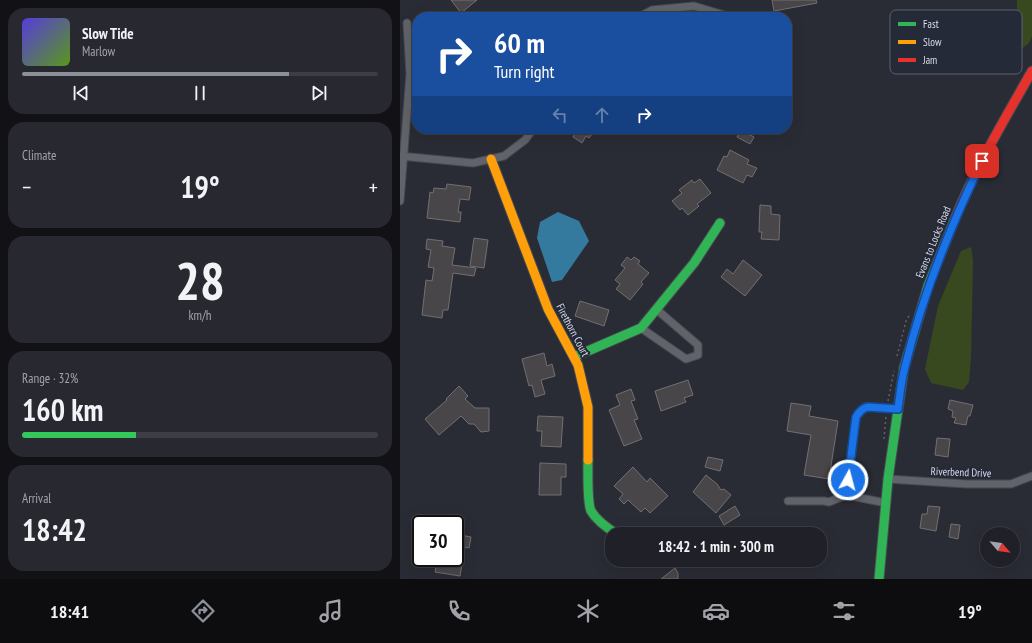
<!DOCTYPE html>
<html lang="en">
<head>
<meta charset="utf-8">
<style>
  body { margin:0; font-family:"PT Sans Narrow",sans-serif; background:#282930; color:#f1f3f6; height:100vh; display:flex; flex-direction:column; font-size:15px; white-space:nowrap }
  * { box-sizing:border-box; margin:0 }
  p { font-size:13px; color:#a2a3a8 }
  .icon { flex:none; width:22px; height:22px; fill:none; stroke:currentColor; stroke-width:2; stroke-linecap:round; stroke-linejoin:round }
  .map { position:relative; flex:1; overflow:hidden }
  .details { display:flex; flex-direction:column; gap:8px; padding:8px; background:#121216; width:400px }
  .details>* { flex:none }
  .guide { position:absolute; left:12px; top:12px; width:380px; height:122px; border-radius:16px; box-shadow:0 4px 16px #0002,0 0 0 1px #3d3e45; background:#1a4fa0; color:#fff; overflow:hidden }
  .needle { width:26px; rotate:118deg }
  .tools { position:absolute; left:580px; top:527px; display:grid; gap:8px }
  .tools a { display:grid; place-items:center; width:40px; height:40px; border-radius:50%; background:#202128; box-shadow:0 4px 16px #0002,0 0 0 1px #3d3e45; font-size:20px }
  .speed { position:absolute; left:12px; top:515px; display:flex; gap:8px; font-size:20px; font-weight:700; text-align:center }
  .speed>* { display:grid; place-content:center; width:52px; height:52px; border-radius:50%; background:#202128; box-shadow:0 4px 16px #0002,0 0 0 1px #3d3e45; line-height:1 }
  .speed .limit { border:2px solid #111; border-radius:6px; background:#fff; color:#111 }
  .pin { position:absolute; display:grid; place-items:center; width:34px; height:34px; color:#fff; margin:-17px; border-radius:8px; box-shadow:0 2px 6px #0006 }
  .me { position:absolute; width:44px; margin:-22px; rotate:7deg; stroke-linejoin:round; filter:drop-shadow(0 0 3px #0008) }
  .turn { display:flex; align-items:center; gap:14px; height:84px; padding:0 16px; font-size:18px }
  .turn .icon { width:52px; height:52px; stroke-width:2.5 }
  .turn b { display:block; font-size:28px; line-height:34px }
  .lanes { display:flex; align-items:center; height:38px; padding:0 16px; background:#0003; justify-content:center; gap:20px; direction:ltr }
  .lanes .off { opacity:.35 }
  .big { font-size:30px; font-weight:700; line-height:1.1 }
  .details .card { flex:1; display:flex; flex-direction:column; justify-content:center; gap:6px; min-width:0; padding:0 14px; border-radius:16px; background:#282930 }
  .details .dial { align-items:center; gap:0 }
  .dial b { font-size:52px; line-height:1 }
  .song { display:flex; align-items:center; gap:12px }
  .cover { width:48px; height:48px; border-radius:6px; background:linear-gradient(135deg,hsl(250 70% 55%),hsl(90 70% 35%)) }
  .played { height:4px; border-radius:2px; background:linear-gradient(90deg,#8c9099 75%,#3d3e45 75%) }
  .keys { display:flex; justify-content:space-around; direction:ltr }
  .heat { display:flex; justify-content:space-between; align-items:center; font-size:22px; direction:ltr }
  .charge { height:6px; border-radius:3px; background:linear-gradient(90deg,#34c759 32%,#3d3e45 0) }
  .trip { position:absolute; left:205px; top:527px; width:222px; height:40px; border-radius:16px; background:#202128; box-shadow:0 4px 16px #0002,0 0 0 1px #3d3e45; font-weight:700; line-height:40px; text-align:center }
  .dock { display:flex; height:64px; justify-content:space-around; align-items:center; background:#0d0d10; color:#a2a3a8 }
  .dock .icon { width:28px; height:28px }
  .dock .current { color:#8c9099 }
  .dock b { font-size:18px; color:#f1f3f6 }
  main { display:flex; flex:1; min-height:0 }
  .map>svg:first-child { display:block }
</style>
</head>
<body>
<main>
<section class="details">
<div class="card">
<div class="song"><i class="cover"></i><div><b>Slow Tide</b><p>Marlow</p></div></div>
<div class="played"></div>
<div class="keys"><svg class="icon" aria-label="previous" viewBox="0 0 24 24"><path d="M18 5L8 12l10 7zM5 5v14"/></svg><svg class="icon" aria-label="pause" viewBox="0 0 24 24"><path d="M8 5v14M16 5v14"/></svg><svg class="icon" aria-label="next" viewBox="0 0 24 24"><path d="M6 5l10 7-10 7zM19 5v14"/></svg></div>
</div>
<div class="card"><p>Climate</p>
<div class="heat"><a>−</a><b class="big">19°</b><a>+</a></div>
</div>
<div class="card dial"><b>28</b><p>km/h</p></div>
<div class="card"><p>Range · 32%</p><b class="big">160 km</b><div class="charge"></div></div>
<div class="card"><p>Arrival</p><b class="big">18:42</b></div>
</section>
<div class="map">
<svg width="632" height="579" viewBox="0 0 632 579">
  <rect width="100%" height="100%" fill="#2a2c35"/>
  <path fill="#39491f" d="M617 0H632V37L628 44 621 49 616 42Z
    M571 247 573 260 571 356 569 382 563 390 531 383 525 369 538 306 561 251Z"/>
  <path fill="#337a9e" d="M158 212 179 221 189 241 162 280 152 282 137 238 140 222Z"/>
  <path fill="#494649" stroke="#726f72" d="M51 0H77L61 13Z
    M372 0H416L417 3 374 11Z
    M175 129H196L189 138 186 136 182 143 173 137 177 130Z
    M341 130 354 137 350 144 337 137Z
    M330 150 349 160 347 164 357 168 352 177 347 175 343 183 317 170 324 156 327 157Z
    M300 179 311 193 297 204 299 206 288 215 282 208 280 210 272 201 282 193 279 190 292 180 294 183Z
    M47 184 71 187 69 200 60 199 58 212H61L60 222 27 218 30 192 33 193 34 188 46 189Z
    M360 205 371 206V214L380 215 379 240 361 239 362 232H359Z
    M74 238 88 240 84 268 70 266Z
    M27 239 43 241 42 246 55 248 52 265 76 268 74 276 53 273 48 310H43L42 318 22 315 26 280 32 281 34 268 28 267 31 250 26 249Z
    M227 257 231 260 234 257 240 261 238 264 249 273 241 282 243 284 230 300 216 289 220 284 215 280 225 268 221 265Z
    M343 260 362 275 345 296 321 277 327 269 333 274Z
    M180 301 209 310 204 326 175 316Z
    M144 353 147 366 152 364 155 376 141 380 145 394 135 397 132 385 129 386 122 359Z
    M288 380 293 395 284 398 286 402 261 411 255 391Z
    M59 386 68 396 65 399 75 408H89V431L81 432 74 424H69L61 416 39 435 25 419 47 400 46 399Z
    M231 389 235 400 231 401 238 419 234 420 242 439 224 446 209 410 220 405 216 395Z
    M550 400 573 405 570 416H568L566 425 554 423 556 418 552 417 553 411 548 409Z
    M391 403 411 406 409 416 438 421 429 479 404 475 411 435 387 431Z
    M138 416 163 417 161 447 141 446 142 431H137Z
    M537 438 550 439 548 457 535 455Z
    M308 457 323 460 320 471 305 467Z
    M140 463 166 464V477H161V495H139Z
    M233 467 247 482 250 478 268 496 250 513 245 508 241 512 228 500 224 504 219 499 223 494 214 486Z
    M306 475 317 484 321 490 324 489 331 495 316 513 293 492Z
    M335 506 340 515 324 525 319 516Z
    M528 506 540 507 536 531 520 528 522 514H527Z
    M551 524 560 525 558 539 549 537Z
    M55 534 71 537 69 548 65 547 60 576 35 572 38 558H55Z
    M275 568 278 573V579H261Z"/>
  <g fill="none" stroke-linecap="round" stroke-linejoin="round">
    <g stroke="#474950" stroke-width="9">
      <path id="street" d="M239 17 252 10 294 6 331 17
        M0 156 73 163 104 156 125 140 133 129
        M0 201 10 74 7 23
        M241 328 286 359 298 355V345L256 309
        M488 479 566 484H611L632 476
        M446 495 456 417 465 407 498 409
        M388 501H424L429 502 446 495 486 503"/>
    </g>
    <g stroke="#474950" stroke-width="11">
      <path id="fast" d="M174 357 241 328 294 263 320 223
        M188 460C188 470 187 502 191 511 197 521 207 528 217 534
        M479 579 488 479 504 368 528 286 554 221"/>
    </g>
    <g stroke="#474950" stroke-width="11">
      <path id="slow" d="M91 159 148 309 178 365 188 407V460"/>
    </g>
    <g stroke="#474950" stroke-width="11">
      <path id="jam" d="M554 221C575 169 604 120 632 71"/>
    </g>
    <path stroke="#606267" stroke-width="1.5" stroke-dasharray="2 3" stroke-linecap="butt" d="M497 356 506 321 510 314
      M488 401 494 371
      M484 439 486 416"/>
    <use href="#street" stroke="#61636a" stroke-width="7"/>
    <use href="#fast" stroke="#30b455" stroke-width="9"/>
    <use href="#slow" stroke="#ff9f0a" stroke-width="9"/>
    <use href="#jam" stroke="#e5322d" stroke-width="9"/>
  </g>
  <g fill="none" stroke-linecap="round" stroke-linejoin="round">
    <g stroke="#114b97" stroke-width="10">
      <path id="route" d="M448 480 456 417C459 412 462 408 468 407L498 409C500 395 501 381 505 367 522 296 550 227 582 161"/>
    </g>
    <use href="#route" stroke="#1a73e8" stroke-width="7"/>
  </g>
  <g text-anchor="middle" dominant-baseline="central" stroke-width="4" stroke-linejoin="round" paint-order="stroke">
    <g font-size="11" fill="#d9dde7" stroke="#252a39">
      <text transform="translate(533 242) rotate(-68)">Evans to Locks Road</text>
      <text transform="translate(173 330) rotate(62)">Firethorn Court</text>
      <text transform="translate(561 472) rotate(2)">Riverbend Drive</text>
    </g>
  </g>
  <rect x="490" y="10" width="132" height="64" rx="6" fill="#252a39" stroke="#5b606d" stroke-width="1"/>
  <rect x="498" y="22" width="18" height="4" fill="#30b455"/>
  <rect x="498" y="40" width="18" height="4" fill="#ff9f0a"/>
  <rect x="498" y="58" width="18" height="4" fill="#e5322d"/>
  <g font-size="11" fill="#d9dde7">
    <text x="523" y="28">Fast</text>
    <text x="523" y="46">Slow</text>
    <text x="523" y="64">Jam</text>
  </g>
</svg>
<div class="tools">
<a><svg class="needle" viewBox="-14 -14 28 28"><path d="M0-13l5 13h-10z" fill="#e53935"/><path d="M0 13l5-13h-10z" fill="#a2a3a8"/></svg></a>
</div>
<div class="speed"><div class="limit">30</div></div>
<div class="pin" style="left:582px;top:161px;background:#d93025"><svg class="icon" aria-label="arrive" viewBox="0 0 24 24"><path d="M6 21V4h12l-3 4 3 4H6"/></svg></div>
<svg class="me" style="left:448px;top:480px" viewBox="-20 -20 40 40"><circle r="17" fill="#1a73e8" stroke="#fff" stroke-width="3"/><path d="M0-11L8 9 0 5-8 9z" fill="#fff"/></svg>
<div class="trip">18:42 · 1 min · 300 m</div>
<div class="guide">
<div class="turn"><svg class="icon" aria-label="right" viewBox="0 0 24 24"><path d="M7 20v-9h11M14 6l5 5-5 5"/></svg><div><b>60 m</b>Turn right</div></div>
<div class="lanes"><svg class="icon off" aria-label="left" viewBox="0 0 24 24"><path d="M17 20v-9H6M10 6l-5 5 5 5"/></svg><svg class="icon off" aria-label="ahead" viewBox="0 0 24 24"><path d="M12 20V5M6 11l6-6 6 6"/></svg><svg class="icon" aria-label="right" viewBox="0 0 24 24"><path d="M7 20v-9h11M14 6l5 5-5 5"/></svg></div>
</div>
</div>
</main>
<nav class="dock">
<b>18:41</b>
<svg class="icon current" aria-label="directions" viewBox="0 0 24 24"><path d="M12 3l9 9-9 9-9-9zM9 14v-3h6M13 9l2 2-2 2"/></svg>
<svg class="icon" aria-label="music" viewBox="0 0 24 24"><path d="M9 18V5l10-2v13"/><circle cx="6" cy="18" r="3"/><circle cx="16" cy="16" r="3"/></svg>
<svg class="icon" aria-label="phone" viewBox="0 0 24 24"><path d="M5 4h4l2 5-3 2q2 4 5 5l2-3 5 2v4C11 20 4 13 5 4z"/></svg>
<svg class="icon" aria-label="climate" viewBox="0 0 24 24"><path d="M12 3v18M4 7l16 10M4 17L20 7"/></svg>
<svg class="icon" aria-label="car" viewBox="0 0 24 24"><path d="M5 17H2v-5l4-1 3-4h7l3 4 3 1v5h-3M9 17h6M6 11h13"/><circle cx="7" cy="17" r="2"/><circle cx="17" cy="17" r="2"/></svg>
<svg class="icon" aria-label="filters" viewBox="0 0 24 24"><path d="M4 7h16M4 17h16"/><circle cx="9" cy="7" r="2"/><circle cx="15" cy="17" r="2"/></svg>
<b>19°</b>
</nav>
</body>
</html>
